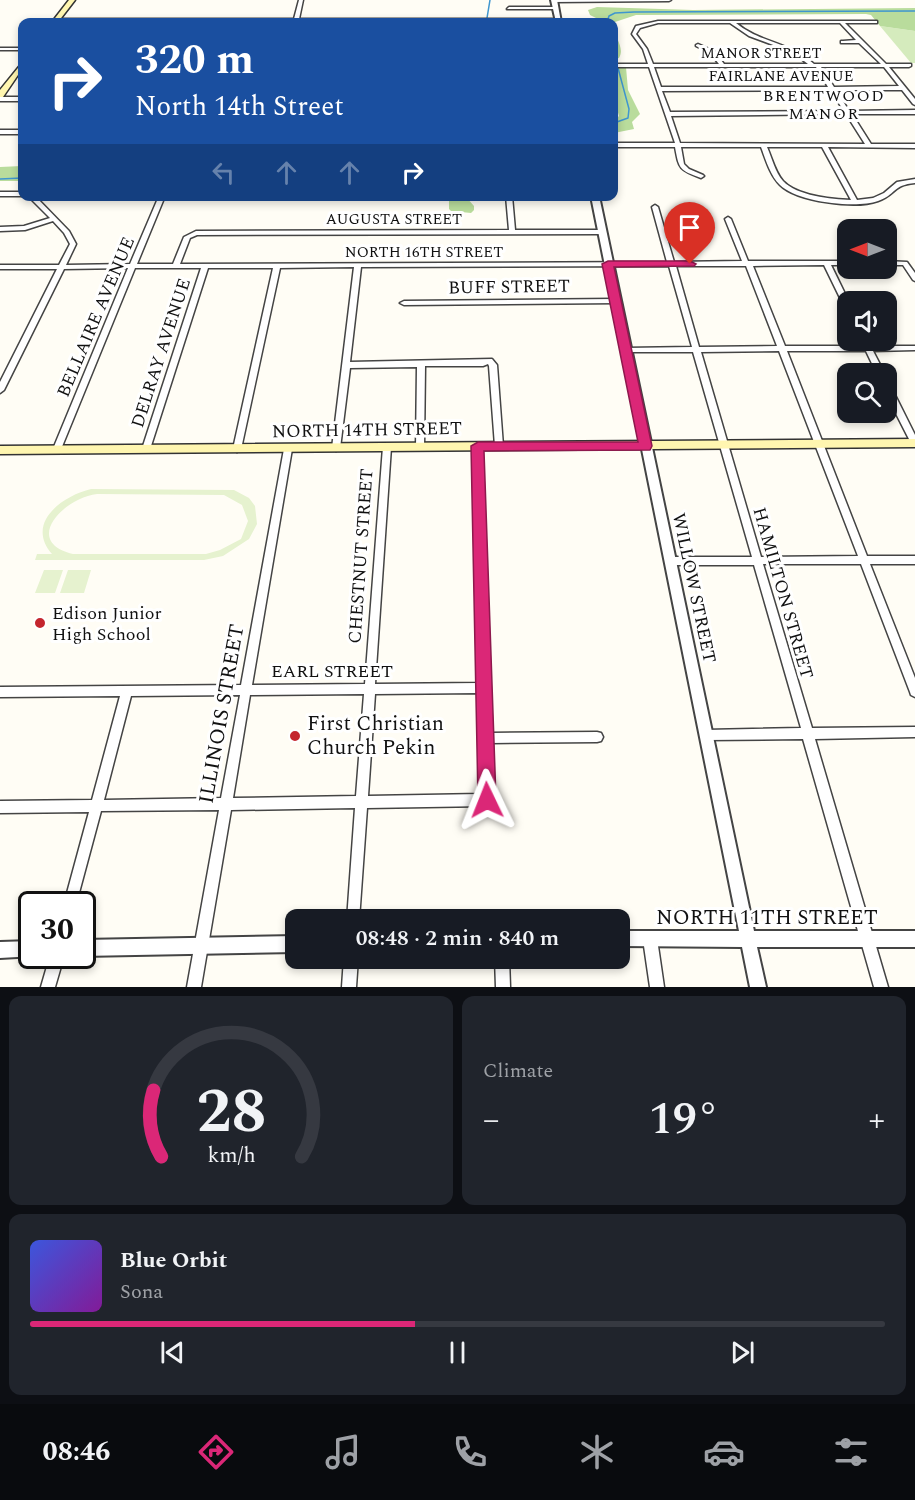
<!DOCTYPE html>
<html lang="en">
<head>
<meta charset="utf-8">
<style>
  body { margin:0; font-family:Spectral,serif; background:#20242c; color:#f1f3f6; height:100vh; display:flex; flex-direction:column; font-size:22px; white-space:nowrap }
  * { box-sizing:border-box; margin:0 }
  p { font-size:20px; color:#9ea1a6 }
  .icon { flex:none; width:33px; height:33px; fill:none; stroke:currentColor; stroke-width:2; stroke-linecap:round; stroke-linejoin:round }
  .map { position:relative; height:987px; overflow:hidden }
  .sheet { display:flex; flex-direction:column; gap:9px; padding:9px; background:#0d0f14; flex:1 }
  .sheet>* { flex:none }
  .banner { position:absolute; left:18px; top:18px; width:600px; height:183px; border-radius:12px; box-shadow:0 3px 9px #0003; background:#1a4fa0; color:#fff; overflow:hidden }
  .needle { width:39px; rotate:270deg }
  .controls { position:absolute; left:837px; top:219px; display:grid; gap:12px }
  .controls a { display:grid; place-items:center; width:60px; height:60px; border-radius:12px; background:#171b24; box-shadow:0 3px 9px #0003; font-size:30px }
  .speed { position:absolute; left:18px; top:891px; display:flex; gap:12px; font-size:30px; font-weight:700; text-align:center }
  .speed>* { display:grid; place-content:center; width:78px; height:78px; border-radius:50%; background:#171b24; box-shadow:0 3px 9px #0003; line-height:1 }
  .speed .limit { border:3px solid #111; border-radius:9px; background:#fff; color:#111 }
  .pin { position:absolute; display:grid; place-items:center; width:51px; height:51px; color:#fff; margin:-62px -26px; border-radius:50% 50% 50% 0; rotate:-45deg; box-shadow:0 0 6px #0007 }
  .pin .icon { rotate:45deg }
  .me { position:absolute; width:66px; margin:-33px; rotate:358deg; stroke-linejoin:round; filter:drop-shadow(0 0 4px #0008) }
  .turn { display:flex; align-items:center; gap:21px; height:126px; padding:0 18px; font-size:27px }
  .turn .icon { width:78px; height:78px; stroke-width:2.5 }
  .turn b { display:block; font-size:42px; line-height:51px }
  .lanes { display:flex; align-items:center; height:57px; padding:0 18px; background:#0003; justify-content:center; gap:30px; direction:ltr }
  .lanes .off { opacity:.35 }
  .big { font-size:45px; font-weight:600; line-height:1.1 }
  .sheet .widget { flex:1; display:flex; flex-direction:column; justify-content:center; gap:9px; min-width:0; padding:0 21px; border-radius:12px; background:#20242c }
  .sheet .dial { align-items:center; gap:0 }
  .dial svg { height:156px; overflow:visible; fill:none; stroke:#363941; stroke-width:7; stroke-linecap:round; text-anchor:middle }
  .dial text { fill:#f1f3f6; stroke:none }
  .song { display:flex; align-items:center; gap:18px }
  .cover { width:72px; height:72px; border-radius:9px; background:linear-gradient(135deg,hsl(230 70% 55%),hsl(290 70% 35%)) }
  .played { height:6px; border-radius:3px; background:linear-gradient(90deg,#db2777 45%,#363941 45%) }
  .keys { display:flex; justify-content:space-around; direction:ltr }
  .heat { display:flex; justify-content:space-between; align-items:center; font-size:33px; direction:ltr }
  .sheet .tiles { flex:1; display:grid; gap:9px; grid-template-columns:1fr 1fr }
  .widget:last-child { grid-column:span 2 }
  .trip { position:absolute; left:285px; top:909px; width:345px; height:60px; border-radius:12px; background:#171b24; box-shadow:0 3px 9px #0003; font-weight:600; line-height:60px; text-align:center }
  .tabs { display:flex; height:96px; justify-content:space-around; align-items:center; background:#090b0e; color:#9ea1a6 }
  .tabs .icon { width:42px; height:42px }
  .tabs .current { color:#db2777 }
  .tabs b { font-size:27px; color:#f1f3f6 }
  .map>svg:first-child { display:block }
</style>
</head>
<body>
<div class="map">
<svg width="915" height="987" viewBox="0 0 915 987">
  <rect width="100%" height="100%" fill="#fffdf5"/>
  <path fill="#d5ebbd" d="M880 26 915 31V63H911Z"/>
  <path fill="#b9dc9c" d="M597 7 693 10 915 8V31L880 26 871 15 866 14 636 15 615 22C611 35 626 46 619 58L614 59V22H598L596 18 590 15 588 10Z
    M615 67H626L628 90 640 114 632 122 634 129 614 133V121L619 116 614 99V83L617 80Z
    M22 166V181H0V167Z
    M449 197H466L474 206V210L471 213 451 211 449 209Z"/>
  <path fill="#e6f2cf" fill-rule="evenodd" d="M91 489 234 490 249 498 255 506 257 524 249 539 223 556 204 560H35L37 554H52C25 523 62 496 91 489ZM97 494 224 495 242 505 248 521 241 539 220 550 206 554H73C22 542 63 498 97 494Z
    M44 570H63L55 593H35Z
    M68 570H91L84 593H60Z"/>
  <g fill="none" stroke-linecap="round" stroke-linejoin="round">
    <path stroke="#3f96cf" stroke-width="1.5" d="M487 18 490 0
      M607 22 609 16 615 13 634 12 915 11
      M614 44 617 64
      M614 123 628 118 629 109 618 68
      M0 179 22 178"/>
    <g stroke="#444" stroke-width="3">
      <path id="minor" d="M299 0H303L299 19H558L560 20 558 21H57L55 20 57 19H294Z
        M553 0H671L669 1 554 2 552 1Z
        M509 7H556L558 8 556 9H507Z
        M658 21H877V23H845L886 64H911V66L909 67H889L915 99V105L913 104 902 90H836L849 111 915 110V114H852L871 144H915V148L828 147 857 200 873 198 884 193 897 182 915 179V183C892 185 896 195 878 201 856 209 797 202 780 185 770 175 766 160 761 147H681L684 164 689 169 703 175 704 176 701 178C679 170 679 169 675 147H614V143H675L649 67H614V64H648L643 49 632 34 636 26ZM658 23H730L749 36 792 52 808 64H724L714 51 698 44 696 45V46L710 53 719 64H653L647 49 636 34 640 28ZM736 23H840L856 40 843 41H841V43H859L881 64H814C790 42 760 43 736 23ZM654 67H816L828 87H661ZM821 67H884L899 86 834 87ZM830 90 844 111 670 112 662 91ZM846 114 865 144 680 143 671 116ZM767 147H822L851 200C831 199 797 196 783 181 775 172 772 158 767 147Z
        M0 48H22V50H0Z
        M0 97H22V101H0Z
        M0 130H22V134H0Z
        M0 192H22V196H0Z
        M28 196H35L69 231 76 244 66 265 130 264 159 196H165L137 264H173L184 237 196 231 509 230 506 196H512L515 230H601L604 232 601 234 197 235 190 238 180 264 667 262 652 207 655 205 658 207 674 262 742 261 725 219 728 217 731 219 748 261H848V265H831L849 302H848V308L844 306 824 265 753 266 785 346H863L860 340H868L871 346H915V350L873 351 885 374H877L866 351H787L867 556H915V564H870L915 678V697L911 695 910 692 861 564H763L812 728 915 727V737L815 739 888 987H874L803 739 706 740 702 739 700 735 702 731 706 730 801 728 754 565H670L667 564 665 561 667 558 670 557H752L693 352H626L622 350 626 348 692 347 669 266 361 267 350 362 492 359 497 365 503 446 499 449 495 446 489 366 488 364 483 366H425L424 447 420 450 416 447 417 367 350 368 340 448 336 451 332 448 354 267 280 268 241 449 237 452 233 449 273 268H208L150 449 146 452 142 449 201 268H135L61 449 57 452 53 449 128 268 64 269 4 390 0 393V382L57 269H0V265H59L70 244 64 233 53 221 25 230 0 231V227L24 226 50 218ZM676 266H746L777 346 699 347ZM779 351 858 556 761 557 701 352Z
        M886 261 907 262 915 273V281L913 280 903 265H886Z
        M615 299H618V303L404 305 400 303 404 301Z
        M886 382 890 385 915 435V446L911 443 886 394Z
        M478 443 482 446 491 733 597 732 601 733 603 737 601 741 597 742 491 743 493 800 491 804 487 806 367 808 359 920H347L355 808 231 810 201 987H187L219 810 101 811 76 904H64L89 812 0 813V801L92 800 120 696 0 697V687L241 685 284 449 288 446 292 449 252 685 365 684 383 447 387 444 391 447 375 684 479 683 474 446ZM479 693 481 794 368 796 375 694ZM364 694 356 796 233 798 250 695ZM240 695 221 798 104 800 131 696Z
        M650 932 655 934 657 939 664 987H650L643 939 645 934Z
        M50 956H64L55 987H41Z
        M344 958H358L356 987H342Z
        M495 958H509L510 987H496Z"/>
    </g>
    <g stroke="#444" stroke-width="4">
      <path id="tertiary" d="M551 0H557L561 22H556Z
        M591 196H599L754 931H915V947H757L766 987H750L742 947 620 946V931H739Z
        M296 936V952L82 956V940Z
        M32 941V956H35L0 958V942Z"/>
    </g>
    <g stroke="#333" stroke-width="3">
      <path id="secondary" d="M69 0H75L58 22H52Z
        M22 63V69L3 97H0V90Z
        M915 439V447L0 454V446Z"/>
    </g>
    <use href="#minor" fill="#fff" fill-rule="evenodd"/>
    <use href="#tertiary" fill="#fff" fill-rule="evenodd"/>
    <use href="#secondary" fill="#fff6b0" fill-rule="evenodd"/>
  </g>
  <path fill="#db2777" stroke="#8e194d" stroke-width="1.5" d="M690 261 696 264 694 266 614 267 652 446 650 450 484 451 496 800 493 806 487 809 480 806 478 800 471 446 478 442H638L602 264 608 261Z"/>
  <g fill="#c4262e" stroke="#fff" stroke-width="2">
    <circle cx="40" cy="623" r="6"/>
    <circle cx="295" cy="736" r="6"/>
  </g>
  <g text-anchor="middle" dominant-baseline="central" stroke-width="6" stroke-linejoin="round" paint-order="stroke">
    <g font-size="15" fill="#111" stroke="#fff">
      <text x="761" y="53">MANOR STREET</text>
      <text x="781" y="76">FAIRLANE AVENUE</text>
      <text x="394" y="219">AUGUSTA STREET</text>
      <text x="424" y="252">NORTH 16TH STREET</text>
    </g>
    <g font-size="16" letter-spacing="1.5" fill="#111" stroke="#fff">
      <text x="824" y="96">BRENTWOOD<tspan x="824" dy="18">MANOR</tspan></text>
    </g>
    <g font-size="18" fill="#111" stroke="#fff">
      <text transform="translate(509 287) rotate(-1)">BUFF STREET</text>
      <text transform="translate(96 317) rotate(-67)">BELLAIRE AVENUE</text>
      <text transform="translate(161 353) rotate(-72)">DELRAY AVENUE</text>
      <text transform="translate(367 430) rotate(-1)">NORTH 14TH STREET</text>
      <text transform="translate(361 556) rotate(-86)">CHESTNUT STREET</text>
      <text transform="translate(694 588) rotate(78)">WILLOW STREET</text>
      <text transform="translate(783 593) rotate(74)">HAMILTON STREET</text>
      <text x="332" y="671">EARL STREET</text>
    </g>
    <g font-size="18" fill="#111" stroke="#fff" text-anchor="start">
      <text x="52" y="613">Edison Junior<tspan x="52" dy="21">High School</tspan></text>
    </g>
    <g font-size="21" fill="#111" stroke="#fff">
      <text transform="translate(222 714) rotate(-80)">ILLINOIS STREET</text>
      <text x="767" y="918">NORTH 11TH STREET</text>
    </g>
    <g font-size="21" fill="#111" stroke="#fff" text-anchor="start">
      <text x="307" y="724">First Christian<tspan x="307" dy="24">Church Pekin</tspan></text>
    </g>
  </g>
</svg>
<div class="controls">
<a><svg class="needle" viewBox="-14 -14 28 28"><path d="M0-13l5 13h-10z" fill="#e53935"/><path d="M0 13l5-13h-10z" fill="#9ea1a6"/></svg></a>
<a><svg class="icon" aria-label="sound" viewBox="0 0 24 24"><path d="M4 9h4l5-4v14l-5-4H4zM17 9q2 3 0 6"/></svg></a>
<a><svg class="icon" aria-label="search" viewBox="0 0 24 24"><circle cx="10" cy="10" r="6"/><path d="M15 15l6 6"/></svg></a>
</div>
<div class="speed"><div class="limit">30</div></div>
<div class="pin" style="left:690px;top:264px;background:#d93025"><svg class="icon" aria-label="arrive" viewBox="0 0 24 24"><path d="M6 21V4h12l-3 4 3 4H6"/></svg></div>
<svg class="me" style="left:487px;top:800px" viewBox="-20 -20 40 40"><path d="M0-17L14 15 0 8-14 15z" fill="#db2777" stroke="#fff" stroke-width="4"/></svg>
<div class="trip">08:48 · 2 min · 840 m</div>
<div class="banner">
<div class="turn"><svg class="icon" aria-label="right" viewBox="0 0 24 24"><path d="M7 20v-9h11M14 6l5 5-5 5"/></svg><div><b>320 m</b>North 14th Street</div></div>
<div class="lanes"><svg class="icon off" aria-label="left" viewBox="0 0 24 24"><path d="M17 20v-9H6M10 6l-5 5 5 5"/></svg><svg class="icon off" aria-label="ahead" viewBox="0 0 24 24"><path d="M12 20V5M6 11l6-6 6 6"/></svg><svg class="icon off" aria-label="ahead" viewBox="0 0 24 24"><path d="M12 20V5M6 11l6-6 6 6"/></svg><svg class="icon" aria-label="right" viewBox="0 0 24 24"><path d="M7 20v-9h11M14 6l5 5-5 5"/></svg></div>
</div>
</div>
<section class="sheet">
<div class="tiles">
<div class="widget dial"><svg viewBox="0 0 100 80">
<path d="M14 69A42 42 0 1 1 86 69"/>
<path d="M14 69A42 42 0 0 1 10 35" stroke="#db2777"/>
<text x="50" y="56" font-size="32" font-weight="700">28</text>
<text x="50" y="72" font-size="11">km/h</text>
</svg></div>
<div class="widget"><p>Climate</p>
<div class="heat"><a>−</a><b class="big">19°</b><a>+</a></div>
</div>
<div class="widget">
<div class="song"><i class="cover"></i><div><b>Blue Orbit</b><p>Sona</p></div></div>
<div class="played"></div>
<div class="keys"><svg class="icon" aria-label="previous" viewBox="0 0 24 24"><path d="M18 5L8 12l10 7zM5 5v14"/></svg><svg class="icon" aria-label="pause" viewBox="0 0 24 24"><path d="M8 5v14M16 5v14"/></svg><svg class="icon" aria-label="next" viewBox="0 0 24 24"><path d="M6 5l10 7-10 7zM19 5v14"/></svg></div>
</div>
</div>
</section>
<nav class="tabs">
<b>08:46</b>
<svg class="icon current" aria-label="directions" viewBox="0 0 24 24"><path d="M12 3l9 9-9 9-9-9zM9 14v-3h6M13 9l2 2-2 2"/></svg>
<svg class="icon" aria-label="music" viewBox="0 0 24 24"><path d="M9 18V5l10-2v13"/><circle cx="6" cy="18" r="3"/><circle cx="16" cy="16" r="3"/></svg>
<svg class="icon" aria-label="phone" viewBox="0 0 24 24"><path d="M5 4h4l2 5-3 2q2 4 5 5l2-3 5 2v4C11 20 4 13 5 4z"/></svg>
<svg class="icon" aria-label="climate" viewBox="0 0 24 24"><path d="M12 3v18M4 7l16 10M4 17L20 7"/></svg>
<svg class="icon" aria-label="car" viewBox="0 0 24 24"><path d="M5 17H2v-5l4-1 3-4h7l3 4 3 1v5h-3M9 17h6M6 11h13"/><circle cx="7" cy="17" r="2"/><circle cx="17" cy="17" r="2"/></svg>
<svg class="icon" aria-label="filters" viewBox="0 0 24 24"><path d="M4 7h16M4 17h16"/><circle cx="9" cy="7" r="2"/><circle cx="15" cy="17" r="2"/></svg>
</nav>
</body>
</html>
